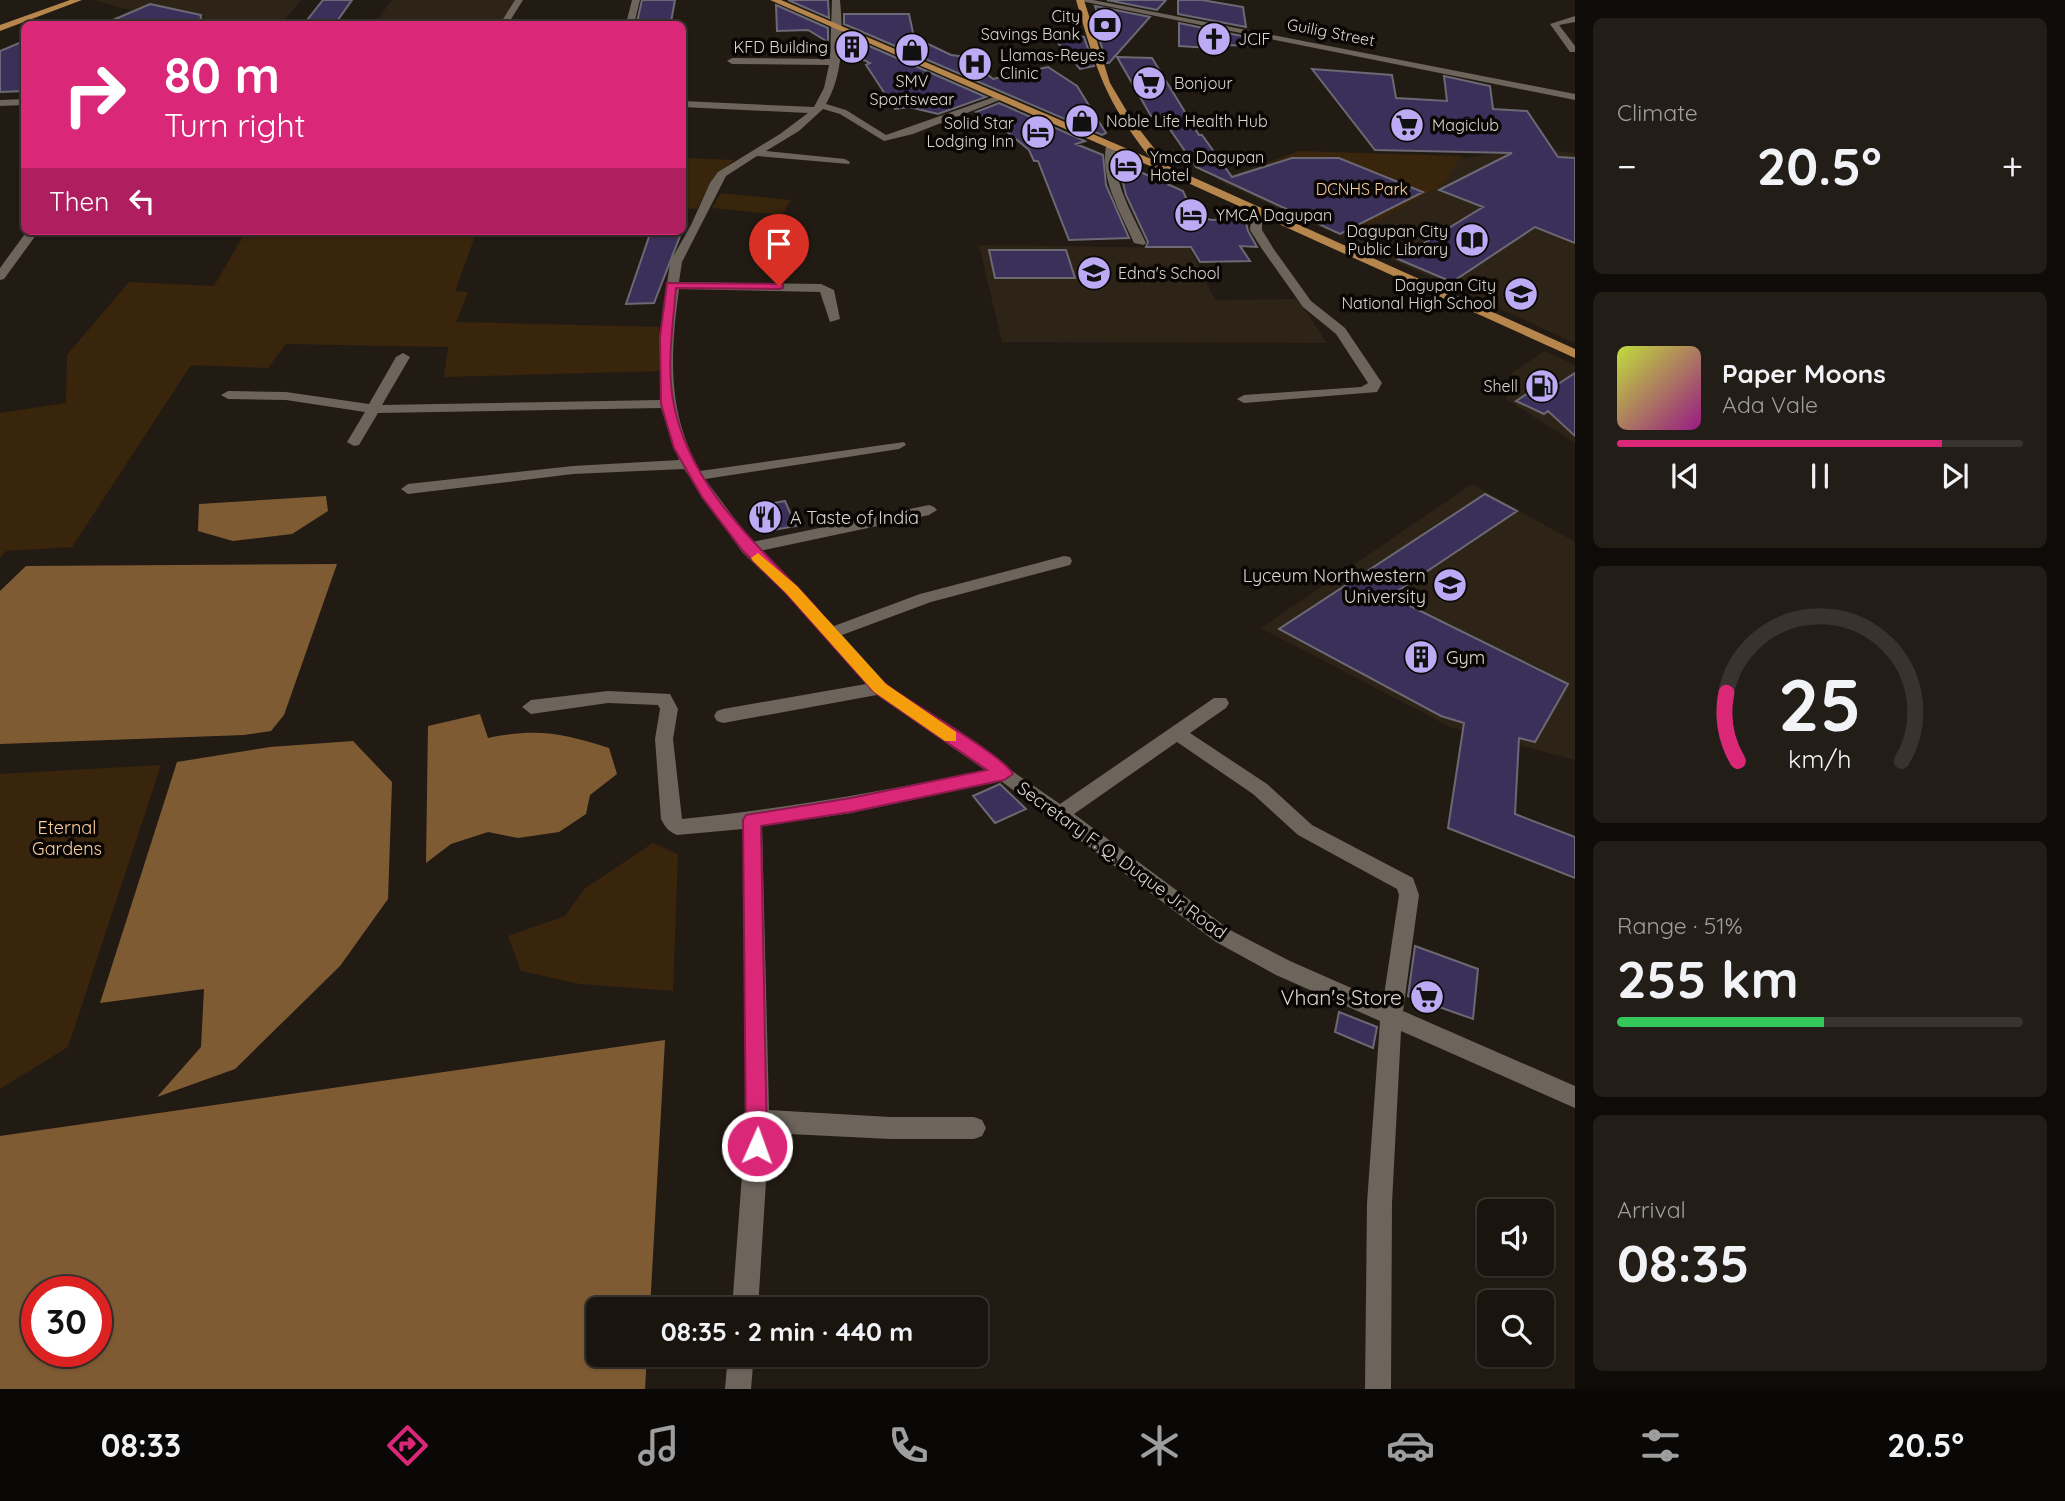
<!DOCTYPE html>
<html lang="en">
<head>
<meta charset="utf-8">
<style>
  body { margin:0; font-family:Quicksand,sans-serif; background:#231d18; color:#f1f3f6; height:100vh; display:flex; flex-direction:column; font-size:26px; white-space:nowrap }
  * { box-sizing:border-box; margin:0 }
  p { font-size:23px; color:#9f9e9e }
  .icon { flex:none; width:38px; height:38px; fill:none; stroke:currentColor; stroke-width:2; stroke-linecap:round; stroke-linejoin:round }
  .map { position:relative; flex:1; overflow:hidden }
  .sheet { display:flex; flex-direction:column; gap:18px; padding:18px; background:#0e0b08; width:490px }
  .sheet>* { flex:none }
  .top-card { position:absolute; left:21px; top:21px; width:665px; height:214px; border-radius:10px; box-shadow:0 2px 5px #0004,0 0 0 2px #38332f; background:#db2777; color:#fff; overflow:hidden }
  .controls { position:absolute; left:1477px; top:1199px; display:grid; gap:14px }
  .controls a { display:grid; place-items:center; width:77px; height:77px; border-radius:10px; background:#1a140f; box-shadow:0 2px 5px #0004,0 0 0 2px #38332f; font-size:35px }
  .speed { position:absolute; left:21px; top:1276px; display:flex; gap:14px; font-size:35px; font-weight:700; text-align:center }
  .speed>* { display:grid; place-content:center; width:91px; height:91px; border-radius:50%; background:#1a140f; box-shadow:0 2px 5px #0004,0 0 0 2px #38332f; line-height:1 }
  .speed .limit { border:10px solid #d22; background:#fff; color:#111 }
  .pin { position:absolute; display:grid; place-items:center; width:60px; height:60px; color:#fff; margin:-72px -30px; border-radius:50% 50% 50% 0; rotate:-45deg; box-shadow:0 0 7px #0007 }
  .pin .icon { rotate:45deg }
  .me { position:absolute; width:77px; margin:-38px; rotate:2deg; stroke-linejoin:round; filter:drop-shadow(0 0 5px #0008) }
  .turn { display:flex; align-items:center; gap:24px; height:147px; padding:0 28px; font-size:32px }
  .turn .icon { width:91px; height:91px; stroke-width:2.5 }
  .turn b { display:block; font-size:49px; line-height:60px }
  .then { display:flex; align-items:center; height:66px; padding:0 28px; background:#0003; gap:14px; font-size:26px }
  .big { font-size:52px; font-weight:800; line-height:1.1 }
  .sheet .tile { flex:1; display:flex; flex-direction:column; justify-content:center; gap:10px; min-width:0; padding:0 24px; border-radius:10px; background:#231d18 }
  .sheet .dial { align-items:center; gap:0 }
  .dial svg { height:182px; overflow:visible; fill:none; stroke:#38332f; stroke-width:7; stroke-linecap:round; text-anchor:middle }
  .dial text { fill:#f1f3f6; stroke:none }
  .song { display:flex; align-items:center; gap:21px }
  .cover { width:84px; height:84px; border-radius:10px; background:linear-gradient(135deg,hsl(70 70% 55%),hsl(310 70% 35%)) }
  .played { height:7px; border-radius:4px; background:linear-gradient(90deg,#db2777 80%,#38332f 80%) }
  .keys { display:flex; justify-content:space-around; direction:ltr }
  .heat { display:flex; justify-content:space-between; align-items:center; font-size:38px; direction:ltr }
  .charge { height:10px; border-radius:5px; background:linear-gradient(90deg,#34c759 51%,#38332f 0) }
  .trip { position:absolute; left:586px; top:1297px; width:402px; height:70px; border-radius:10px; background:#1a140f; box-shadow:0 2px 5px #0004,0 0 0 2px #38332f; font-weight:800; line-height:70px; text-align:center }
  .menu { display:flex; height:112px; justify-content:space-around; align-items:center; background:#0a0806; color:#9f9e9e }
  .menu .icon { width:49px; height:49px }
  .menu .active { color:#db2777 }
  .menu b { font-size:32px; color:#f1f3f6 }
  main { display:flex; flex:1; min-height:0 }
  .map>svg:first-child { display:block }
</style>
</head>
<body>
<main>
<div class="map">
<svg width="1575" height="1389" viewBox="0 0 1575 1389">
  <rect width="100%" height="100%" fill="#221b14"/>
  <path fill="#2e2317" d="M92 0H301L281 24H99L131 10Z
    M392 0H519L507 20H377Z
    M1549 150 1575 153V343L1217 180 1299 151 1468 158 1497 153Z
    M979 245 1190 248 1215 300 1298 299 1327 343 1002 342Z
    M1544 351 1575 365V443L1506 399 1511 374Z
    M1472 484 1575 542V760L1450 727 1261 628Z"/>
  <path fill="#39240c" d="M1299 151 1462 156 1441 186 1364 228 1243 173Z
    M683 158 734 160 711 182 697 209 683 208Z
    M721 193 791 200 782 215 712 208Z
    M246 231H477L455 291 468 292 456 322 659 327 663 371 444 377 448 347 286 344 268 368 191 365 72 547 6 551 0 558V413L66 403 67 355 129 282 214 286Z
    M161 765 68 1047 0 1089V774Z
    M653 843 678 854 673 991 580 984 521 971 508 936 565 916 584 889Z"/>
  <path fill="#7f5b34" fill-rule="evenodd" d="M326 496 328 511 292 534 233 541 198 531 199 504Z
    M337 564 284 715 271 731 244 735 0 744V591L26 566Z
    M480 714 488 738C537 728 562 733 609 748L617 774 590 795 586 814 559 832 518 838 488 832 451 844 426 863 428 726Z
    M353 741 392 782 388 899 340 966 235 1069 157 1097 201 1047 204 989 100 1003 177 762 270 747Z
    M665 1040 650 1309H598V1354L647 1355 645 1389H0V1136ZM37 1292H96V1351H37Z"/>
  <path fill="#3b3059" stroke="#6b6973" stroke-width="2" d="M323 0H352L335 24H304Z
    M642 0H675L671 22H637Z
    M788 0H828L829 18Z
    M1107 0H1166L1157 10Z
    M1178 0H1202L1243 7 1246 27 1178 14Z
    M150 4 201 15 200 24H104Z
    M776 5 828 28V42L808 30 777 31Z
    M1095 6 1150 17 1109 63H1107L1096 29 1098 16Z
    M844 14H909L915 42H924L951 55 967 57 993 79 1048 67 1077 86 1106 133 1102 135 844 24Z
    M1179 23 1247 37 1249 46 1227 45V49L1179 46Z
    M844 35 986 97 938 114 909 107 895 109 866 65 870 63 844 50Z
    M1052 36 1084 37 1094 66 1080 69Z
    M24 41V91L0 92V51Z
    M1117 57 1152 58 1199 135H1202L1232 177 1292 158H1339L1423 192 1340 234 1196 167 1160 115 1151 116Z
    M1312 69 1392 75 1396 98 1447 101 1444 76 1490 86 1493 109 1527 111 1558 157 1575 158V243L1535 227 1452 282 1398 259 1483 207 1439 190 1512 153 1375 150Z
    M999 103 1085 141 1076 144 1103 155 1106 185 1129 238 1069 240 1038 161H1034L1029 150 1005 130 1002 131 976 112Z
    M1118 162 1183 191 1194 216 1212 220 1245 218 1248 231 1257 247 1240 246 1250 261 1200 262 1191 247H1146L1148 242 1126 195Z
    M651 231H682L654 303 626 304Z
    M989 250H1066L1075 278H995Z
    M1575 373V436L1548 411 1544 414 1516 401 1539 386 1549 390Z
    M1485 494 1517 511 1390 596 1568 684 1535 742 1519 738 1515 814 1575 837V878L1448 828 1464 723 1441 716 1279 629Z
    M785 501 796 526 762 532 752 507Z
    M1000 784 1026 809 995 823 973 796Z
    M1415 946 1478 969 1473 1019 1408 996Z
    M1339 1012 1377 1027 1373 1048 1335 1032Z"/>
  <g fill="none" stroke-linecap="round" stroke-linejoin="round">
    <path fill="#6d655c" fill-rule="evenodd" d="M515 0H523L508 24H500Z
      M632 0H640L634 24H626Z
      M832 0H840C843 33 844 74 826 104L846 110 886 135 997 96 1005 98 913 134 884 141 840 114 823 109 799 131 766 151 845 159 850 162 849 164 757 156 726 176 682 262 679 282 821 284 834 290 840 319 830 322 820 292 679 289C670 357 667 411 700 471L904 442 906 445 899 449 705 479 752 542 929 505 934 507 937 510 929 515 760 551 834 626 920 594 1064 556 1070 557 1072 561 1070 565 931 602 842 635 886 684 1060 804 1214 698H1226L1229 703 1226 708 1190 733 1267 784 1312 825 1413 878 1419 895 1403 1011 1575 1086V1108L1401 1031 1392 1203 1391 1389H1365L1367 1203 1380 1021 1276 975 1216 942 1001 781 851 813 762 826 769 1110 890 1117H974L982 1120 986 1128 982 1136 974 1139H890L769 1133 758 1309H732L746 1121 743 829 677 835C669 832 665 827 661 819L655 739 660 709 658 705 608 703 531 714 522 707 531 700 608 691 670 694 678 709 673 739 682 819C785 809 884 791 985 770L877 695 723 723 717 721 714 716 717 711 723 709 866 684 786 594 742 552 684 469 573 474 408 494 401 489 408 484 573 466 679 460 661 408 378 413 359 445 354 446 347 442 365 412 286 400 228 399 221 395 228 391 286 392 369 404 396 357 403 353 410 357 382 405 660 400V337L670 262 691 225 710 183 718 172 780 134 808 113 682 107V101L814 107 824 88 829 65 732 64 727 61 732 58 830 59ZM1177 742 1253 794 1298 835 1397 889 1399 895 1383 1002 1290 961 1230 930 1074 814Z
      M1076 0H1093L1575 94V100Z
      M1575 16V22L1559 25 1575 46V52H1570L1550 24Z
      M24 99V105L0 106V100Z
      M1111 143 1116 146C1111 180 1132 213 1146 243L1144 245 1134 243C1121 213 1100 180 1106 146Z
      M1252 208 1262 210V230L1273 248 1311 301 1345 328 1382 383 1377 392 1244 403 1237 399 1244 395 1361 387 1368 383 1336 334 1303 307 1262 249 1250 230Z
      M27 231H39L4 279 0 280V268Z
      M728 1354H754L751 1389H725Z"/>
    <path fill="#b6864d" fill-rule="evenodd" d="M70 0H82L0 31V25Z
      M770 0H781L1151 159C1105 101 1096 69 1076 0H1084L1110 83 1132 120 1168 166 1575 349V358L1157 169Z"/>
  </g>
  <path fill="#db2777" stroke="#8e194d" stroke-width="2" d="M667 283 783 284V288L779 289 676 288C673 325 666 368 674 405 689 481 746 534 797 587 827 617 855 659 887 685 910 703 1003 755 1013 774L1004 780 851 812 761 826 767 1146 764 1153 757 1156 749 1153 746 1146 743 820 746 815 851 798 987 770 874 692 786 593 743 551 702 497 674 448 661 404 660 337Z"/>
  <path fill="#f59e0b" d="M758 553 797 586 886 684 956 732V741H945L874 692 786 593 753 561 751 558Z"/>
  <defs>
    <g id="bank-disc" transform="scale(1.75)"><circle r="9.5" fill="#bcaaf5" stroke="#090604"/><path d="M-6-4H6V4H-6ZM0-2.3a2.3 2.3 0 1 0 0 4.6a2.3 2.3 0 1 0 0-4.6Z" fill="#111"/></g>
    <g id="church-disc" transform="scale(1.75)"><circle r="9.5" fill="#bcaaf5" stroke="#090604"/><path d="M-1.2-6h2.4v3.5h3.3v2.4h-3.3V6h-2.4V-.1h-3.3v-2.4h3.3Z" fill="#111"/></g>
    <g id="building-disc" transform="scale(1.75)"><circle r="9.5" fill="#bcaaf5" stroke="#090604"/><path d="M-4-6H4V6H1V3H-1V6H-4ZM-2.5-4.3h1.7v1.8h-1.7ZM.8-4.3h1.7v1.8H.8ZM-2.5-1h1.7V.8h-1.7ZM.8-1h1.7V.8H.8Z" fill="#111"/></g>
    <g id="shop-disc" transform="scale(1.75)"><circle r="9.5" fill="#bcaaf5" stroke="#090604"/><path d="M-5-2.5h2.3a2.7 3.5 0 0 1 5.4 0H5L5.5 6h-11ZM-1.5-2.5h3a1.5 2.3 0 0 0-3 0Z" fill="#111"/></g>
    <g id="hospital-disc" transform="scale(1.75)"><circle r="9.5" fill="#bcaaf5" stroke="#090604"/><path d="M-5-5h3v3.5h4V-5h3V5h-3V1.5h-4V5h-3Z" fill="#111"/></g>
    <g id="supermarket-disc" transform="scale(1.75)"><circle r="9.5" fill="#bcaaf5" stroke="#090604"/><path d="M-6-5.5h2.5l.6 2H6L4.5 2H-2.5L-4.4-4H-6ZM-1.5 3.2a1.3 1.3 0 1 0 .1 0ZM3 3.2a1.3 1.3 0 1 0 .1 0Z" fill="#111"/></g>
    <g id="hotel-disc" transform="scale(1.75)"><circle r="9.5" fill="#bcaaf5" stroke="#090604"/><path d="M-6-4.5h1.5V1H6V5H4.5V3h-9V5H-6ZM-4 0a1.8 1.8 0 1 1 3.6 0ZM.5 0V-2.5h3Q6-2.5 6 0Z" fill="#111"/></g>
    <g id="library-disc" transform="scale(1.75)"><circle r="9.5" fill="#bcaaf5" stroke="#090604"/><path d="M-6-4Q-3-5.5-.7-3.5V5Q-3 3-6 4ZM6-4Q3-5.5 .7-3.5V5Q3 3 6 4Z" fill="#111"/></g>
    <g id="school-disc" transform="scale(1.75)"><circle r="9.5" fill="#bcaaf5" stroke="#090604"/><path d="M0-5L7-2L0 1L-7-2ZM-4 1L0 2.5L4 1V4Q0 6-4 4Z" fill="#111"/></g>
    <g id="fuel-disc" transform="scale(1.75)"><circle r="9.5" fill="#bcaaf5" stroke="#090604"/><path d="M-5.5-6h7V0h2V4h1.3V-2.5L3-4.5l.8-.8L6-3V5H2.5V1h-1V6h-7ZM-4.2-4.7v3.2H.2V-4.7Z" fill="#111"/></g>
    <g id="restaurant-disc" transform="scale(1.75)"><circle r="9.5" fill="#bcaaf5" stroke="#090604"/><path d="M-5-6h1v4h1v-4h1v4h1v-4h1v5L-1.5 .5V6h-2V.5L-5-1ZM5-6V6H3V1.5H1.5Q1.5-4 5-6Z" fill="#111"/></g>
    <g id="university-disc" transform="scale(1.75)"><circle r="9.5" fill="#bcaaf5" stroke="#090604"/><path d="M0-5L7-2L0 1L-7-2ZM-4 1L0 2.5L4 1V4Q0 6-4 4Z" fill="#111"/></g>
  </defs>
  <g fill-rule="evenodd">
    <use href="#bank-disc" x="1105" y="25"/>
    <use href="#church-disc" x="1214" y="39"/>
    <use href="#building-disc" x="852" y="47"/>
    <use href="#shop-disc" x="912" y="50"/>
    <use href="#hospital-disc" x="975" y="64"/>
    <use href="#supermarket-disc" x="1149" y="83"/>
    <use href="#shop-disc" x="1082" y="121"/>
    <use href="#supermarket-disc" x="1407" y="125"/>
    <use href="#hotel-disc" x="1038" y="132"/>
    <use href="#hotel-disc" x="1126" y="166"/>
    <use href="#hotel-disc" x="1191" y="215"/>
    <use href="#library-disc" x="1472" y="240"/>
    <use href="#school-disc" x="1094" y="273"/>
    <use href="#school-disc" x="1521" y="294"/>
    <use href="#fuel-disc" x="1542" y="386"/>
    <use href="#restaurant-disc" x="765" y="517"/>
    <use href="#university-disc" x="1450" y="585"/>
    <use href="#building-disc" x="1421" y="657"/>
    <use href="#supermarket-disc" x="1427" y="997"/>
  </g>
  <g text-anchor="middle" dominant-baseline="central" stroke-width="7" stroke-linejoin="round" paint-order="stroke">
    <g font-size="16" fill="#dad6d1" stroke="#090604" text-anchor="start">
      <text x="1080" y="16" text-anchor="end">City<tspan x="1080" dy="18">Savings Bank</tspan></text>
      <text x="1238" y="39">JCIF</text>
      <text x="828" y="47" text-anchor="end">KFD Building</text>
      <text x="1000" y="55">Llamas-Reyes<tspan x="1000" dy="18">Clinic</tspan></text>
      <text x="912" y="81" text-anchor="middle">SMV<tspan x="912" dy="18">Sportswear</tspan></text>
      <text x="1174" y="83">Bonjour</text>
      <text x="1106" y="121">Noble Life Health Hub</text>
      <text x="1014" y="123" text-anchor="end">Solid Star<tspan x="1014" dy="18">Lodging Inn</tspan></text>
      <text x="1432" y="125">Magiclub</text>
      <text x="1150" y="157">Ymca Dagupan<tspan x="1150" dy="18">Hotel</tspan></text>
      <text x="1216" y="215">YMCA Dagupan</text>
      <text x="1448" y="231" text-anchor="end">Dagupan City<tspan x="1448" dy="18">Public Library</tspan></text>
      <text x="1118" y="273">Edna's School</text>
      <text x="1496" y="285" text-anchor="end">Dagupan City<tspan x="1496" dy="18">National High School</tspan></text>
      <text x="1518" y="386" text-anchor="end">Shell</text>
    </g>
    <g font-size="16" fill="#dad6d1" stroke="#090604">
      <text transform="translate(1331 32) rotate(11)">Guilig Street</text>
    </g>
    <g font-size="16" fill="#fccd9d" stroke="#090604">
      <text x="1362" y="189">DCNHS Park</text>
    </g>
    <g font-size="18" fill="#dad6d1" stroke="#090604" text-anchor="start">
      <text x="790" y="517">A Taste of India</text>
      <text x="1426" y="575" text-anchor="end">Lyceum Northwestern<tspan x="1426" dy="21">University</tspan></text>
      <text x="1446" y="657">Gym</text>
    </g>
    <g font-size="18" fill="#fccd9d" stroke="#090604">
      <text x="67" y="827">Eternal<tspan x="67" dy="21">Gardens</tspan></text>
    </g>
    <g font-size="18" fill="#dad6d1" stroke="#090604">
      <text transform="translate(1122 860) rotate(36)">Secretary F. Q. Duque Jr. Road</text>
    </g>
    <g font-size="21" fill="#dad6d1" stroke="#090604" text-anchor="end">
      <text x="1402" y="997">Vhan's Store</text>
    </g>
  </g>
</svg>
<div class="controls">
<a><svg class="icon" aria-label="sound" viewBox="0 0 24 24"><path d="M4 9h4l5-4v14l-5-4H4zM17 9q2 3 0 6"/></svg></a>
<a><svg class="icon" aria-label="search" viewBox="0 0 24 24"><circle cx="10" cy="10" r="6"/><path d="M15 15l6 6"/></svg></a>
</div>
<div class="speed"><div class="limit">30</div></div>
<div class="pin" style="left:779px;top:286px;background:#d93025"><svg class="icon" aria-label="arrive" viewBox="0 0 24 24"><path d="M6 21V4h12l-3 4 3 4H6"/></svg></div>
<svg class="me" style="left:757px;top:1146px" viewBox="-20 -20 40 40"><circle r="17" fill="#db2777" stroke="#fff" stroke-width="3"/><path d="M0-11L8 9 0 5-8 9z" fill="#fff"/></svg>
<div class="trip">08:35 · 2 min · 440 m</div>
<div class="top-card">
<div class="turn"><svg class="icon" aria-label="right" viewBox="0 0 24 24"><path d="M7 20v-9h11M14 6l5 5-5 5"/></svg><div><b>80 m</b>Turn right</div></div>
<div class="then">Then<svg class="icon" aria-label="left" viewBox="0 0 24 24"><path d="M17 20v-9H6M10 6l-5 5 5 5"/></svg></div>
</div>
</div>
<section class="sheet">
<div class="tile"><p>Climate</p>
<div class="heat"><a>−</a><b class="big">20.5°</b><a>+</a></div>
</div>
<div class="tile">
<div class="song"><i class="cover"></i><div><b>Paper Moons</b><p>Ada Vale</p></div></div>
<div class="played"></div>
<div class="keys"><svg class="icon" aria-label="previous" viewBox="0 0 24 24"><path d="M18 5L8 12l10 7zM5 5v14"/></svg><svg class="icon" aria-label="pause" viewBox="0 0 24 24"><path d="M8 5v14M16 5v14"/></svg><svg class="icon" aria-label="next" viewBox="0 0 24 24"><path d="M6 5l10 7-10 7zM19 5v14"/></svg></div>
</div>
<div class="tile dial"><svg viewBox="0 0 100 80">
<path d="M14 69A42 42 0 1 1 86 69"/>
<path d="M14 69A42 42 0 0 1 9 39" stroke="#db2777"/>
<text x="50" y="56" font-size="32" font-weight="700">25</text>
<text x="50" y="72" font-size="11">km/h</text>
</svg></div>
<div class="tile"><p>Range · 51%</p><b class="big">255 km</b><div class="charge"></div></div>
<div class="tile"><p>Arrival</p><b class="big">08:35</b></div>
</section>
</main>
<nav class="menu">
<b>08:33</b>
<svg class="icon active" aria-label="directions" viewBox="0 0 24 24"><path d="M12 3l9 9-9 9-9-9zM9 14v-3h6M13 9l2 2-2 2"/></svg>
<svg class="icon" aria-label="music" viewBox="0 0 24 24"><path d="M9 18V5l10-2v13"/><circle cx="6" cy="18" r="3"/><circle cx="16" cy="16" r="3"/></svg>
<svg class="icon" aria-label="phone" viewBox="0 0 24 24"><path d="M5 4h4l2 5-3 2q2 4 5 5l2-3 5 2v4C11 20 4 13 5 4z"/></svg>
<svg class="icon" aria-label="climate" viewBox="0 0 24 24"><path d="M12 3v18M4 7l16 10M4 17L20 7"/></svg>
<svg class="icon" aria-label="car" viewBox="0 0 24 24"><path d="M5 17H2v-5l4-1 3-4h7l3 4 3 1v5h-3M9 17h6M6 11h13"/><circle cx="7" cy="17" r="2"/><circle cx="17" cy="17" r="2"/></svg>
<svg class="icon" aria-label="filters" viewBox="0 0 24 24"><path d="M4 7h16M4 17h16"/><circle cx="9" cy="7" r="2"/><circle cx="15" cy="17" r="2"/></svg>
<b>20.5°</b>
</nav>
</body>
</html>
